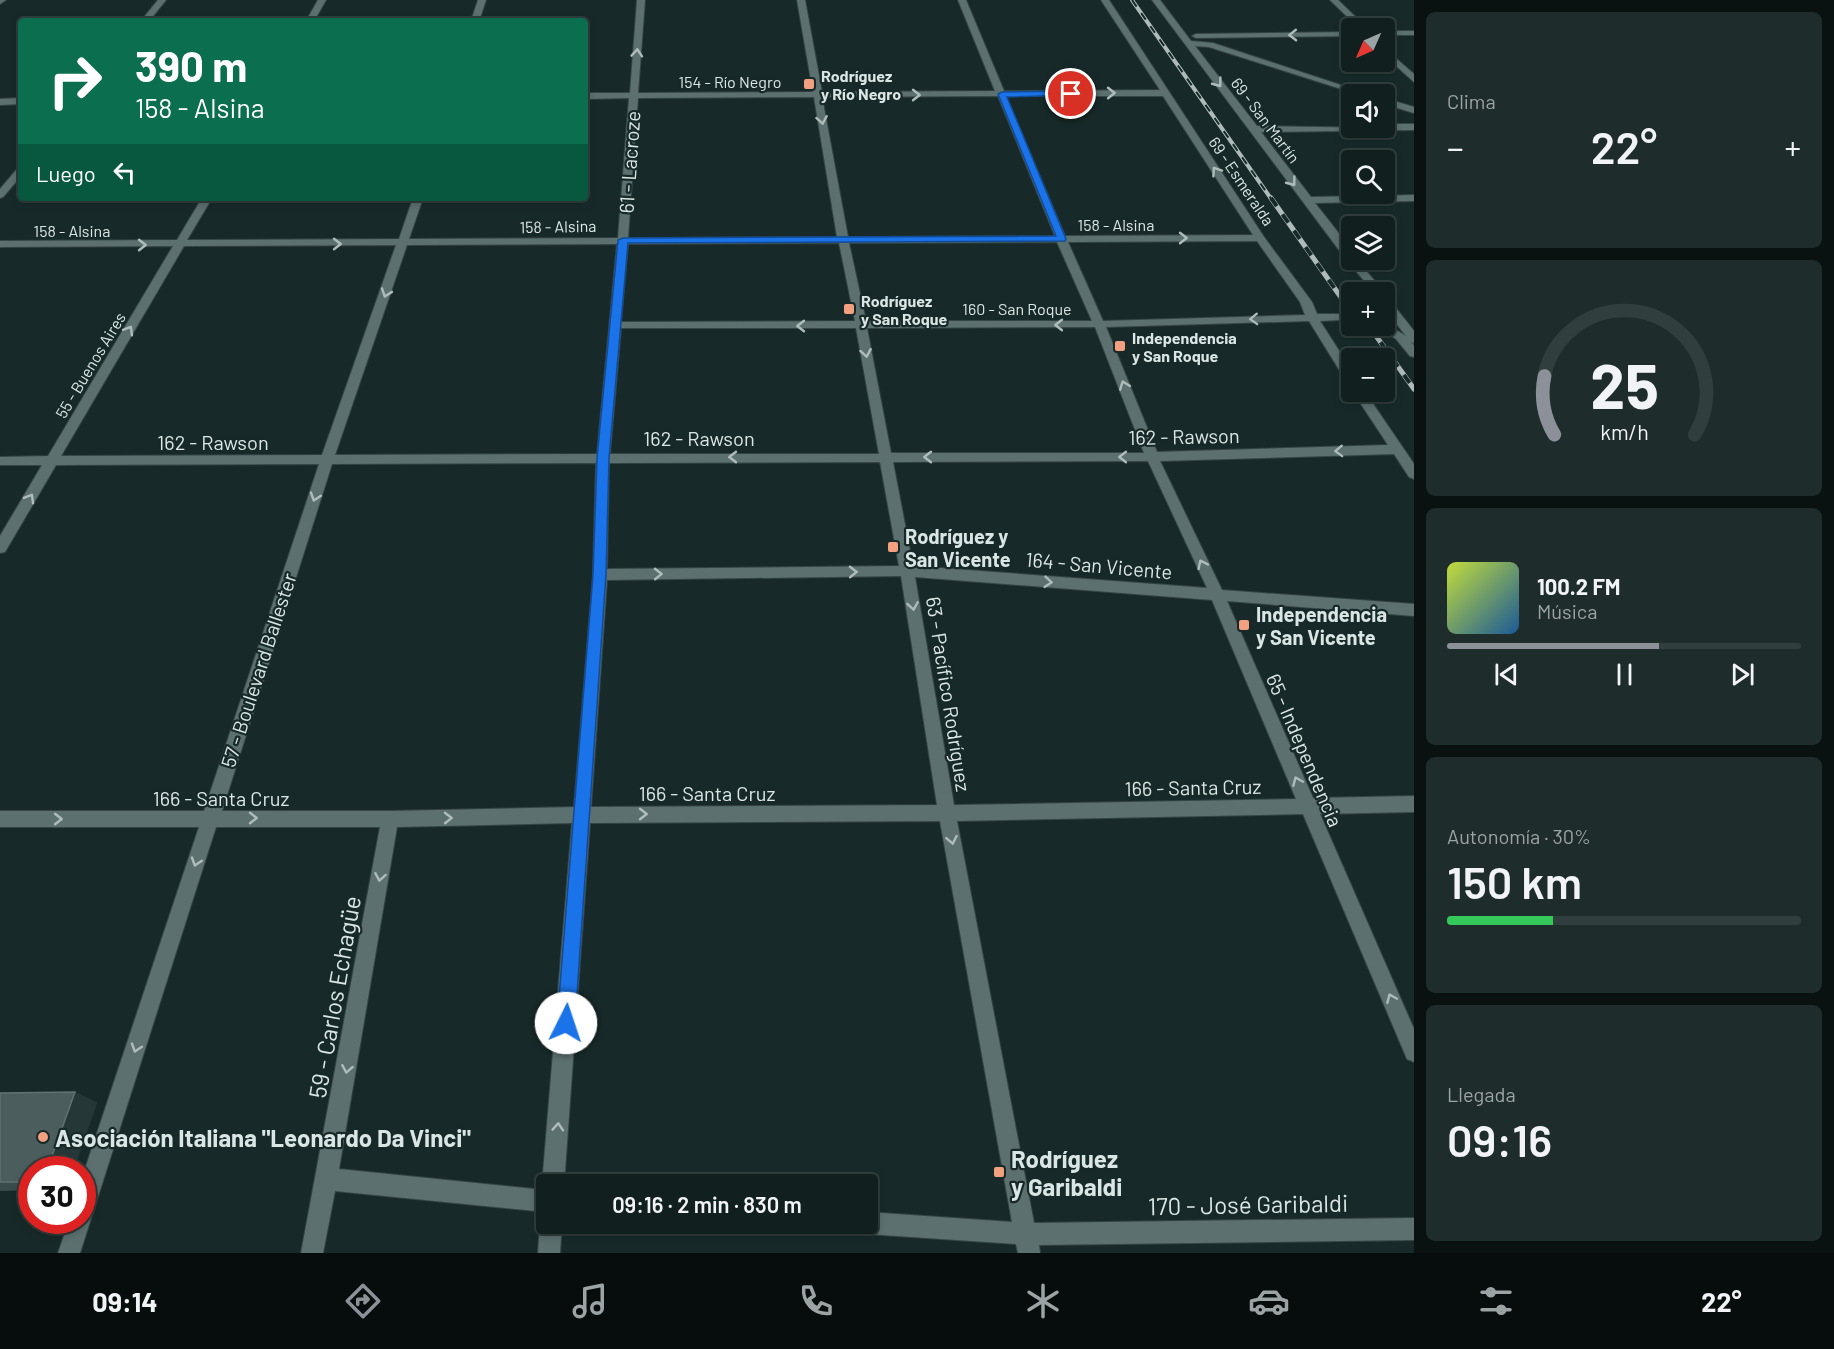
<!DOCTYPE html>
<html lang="es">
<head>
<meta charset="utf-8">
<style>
  body { margin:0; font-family:Barlow,sans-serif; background:#1e2d2c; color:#f1f3f6; height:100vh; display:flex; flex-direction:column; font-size:22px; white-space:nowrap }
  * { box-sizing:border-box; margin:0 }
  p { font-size:20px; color:#9ca3a4 }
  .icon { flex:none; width:33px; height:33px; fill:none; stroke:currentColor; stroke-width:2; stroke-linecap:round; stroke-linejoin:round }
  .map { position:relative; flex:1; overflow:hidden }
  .side { display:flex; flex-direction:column; gap:12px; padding:12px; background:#091211; width:420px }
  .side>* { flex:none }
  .top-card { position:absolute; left:18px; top:18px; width:570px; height:183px; border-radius:6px; box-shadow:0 3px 9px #0003,0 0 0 2px #303e3d; background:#0b6e4f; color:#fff; overflow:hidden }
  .needle { width:39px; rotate:225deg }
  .controls { position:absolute; left:1341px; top:18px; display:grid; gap:12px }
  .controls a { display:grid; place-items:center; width:54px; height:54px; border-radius:6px; background:#11201f; box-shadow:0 3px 9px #0003,0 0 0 2px #303e3d; font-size:30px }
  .speed { position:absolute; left:18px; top:1156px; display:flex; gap:12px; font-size:30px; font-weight:700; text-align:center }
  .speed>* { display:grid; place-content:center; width:78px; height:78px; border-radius:50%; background:#11201f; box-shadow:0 3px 9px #0003,0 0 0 2px #303e3d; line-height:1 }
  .speed .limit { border:9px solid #d22; background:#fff; color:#111 }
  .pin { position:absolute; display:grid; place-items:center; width:51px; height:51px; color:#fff; margin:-26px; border:3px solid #fff; border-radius:50%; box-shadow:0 2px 6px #0007 }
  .me { position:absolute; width:66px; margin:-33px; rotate:4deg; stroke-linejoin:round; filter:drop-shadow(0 0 4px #0008) }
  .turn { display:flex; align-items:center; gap:21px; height:126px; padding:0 18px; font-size:27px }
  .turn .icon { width:78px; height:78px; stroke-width:2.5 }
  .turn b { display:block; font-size:42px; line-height:51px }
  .then { display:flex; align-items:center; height:57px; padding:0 18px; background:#0003; gap:12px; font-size:22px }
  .big { font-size:45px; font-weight:600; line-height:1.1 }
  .side .card { flex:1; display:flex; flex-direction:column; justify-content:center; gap:9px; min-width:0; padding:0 21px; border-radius:9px; background:#1e2d2c }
  .side .dial { align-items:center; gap:0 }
  .dial svg { height:156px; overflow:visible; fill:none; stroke:#303e3d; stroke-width:7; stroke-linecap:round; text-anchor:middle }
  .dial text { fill:#f1f3f6; stroke:none }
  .song { display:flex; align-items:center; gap:18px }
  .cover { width:72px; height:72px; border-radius:9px; background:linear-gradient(135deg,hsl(70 70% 55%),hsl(210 70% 35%)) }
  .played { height:6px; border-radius:3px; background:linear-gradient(90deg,#8c9099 60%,#303e3d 60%) }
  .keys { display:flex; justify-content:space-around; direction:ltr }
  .heat { display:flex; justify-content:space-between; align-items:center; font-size:33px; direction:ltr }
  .charge { height:9px; border-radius:4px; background:linear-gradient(90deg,#34c759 30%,#303e3d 0) }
  .trip { position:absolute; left:536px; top:1174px; width:342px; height:60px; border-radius:6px; background:#11201f; box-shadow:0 3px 9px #0003,0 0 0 2px #303e3d; font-weight:600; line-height:60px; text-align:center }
  .menu { display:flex; height:96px; justify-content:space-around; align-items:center; background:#070d0c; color:#9ca3a4 }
  .menu .icon { width:42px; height:42px }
  .menu .on { color:#8c9099 }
  .menu b { font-size:27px; color:#f1f3f6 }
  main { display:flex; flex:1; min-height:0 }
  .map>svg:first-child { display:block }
</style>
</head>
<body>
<main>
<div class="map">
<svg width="1414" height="1253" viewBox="0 0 1414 1253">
  <rect width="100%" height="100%" fill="#172a29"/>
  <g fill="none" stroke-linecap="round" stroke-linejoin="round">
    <path stroke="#344645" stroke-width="11" stroke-dasharray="11 6" stroke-linecap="butt" d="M1346 323 1352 324"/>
    <g stroke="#364545" stroke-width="2">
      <path id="street" d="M158 0H166L149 21H141Z
        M318 0H326L314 21H306Z
        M478 0H486L479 21H471Z
        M637 0H645L638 93 813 92 797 0H805L822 92 995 91 958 0H966L1004 91 1160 90 1101 0H1109L1264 237 1312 302 1317 314H1341L1347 317 1341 320 1320 321 1352 371V385L1348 384 1309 321 1106 327 1157 452 1388 445 1353 392H1365L1414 464V479L1409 477 1394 454 1160 461 1222 590 1414 604V616L1227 601 1313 798 1414 796V812L1320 814 1414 1029V1062L1407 1059 1303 814 957 821 1034 1223 1414 1218V1240L1039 1245 1040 1253H1018L1016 1244 867 1234 859 1231 856 1224H867V1212L1012 1222 940 821 590 823 564 1185H546V1212L335 1191 323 1253H301L380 827H216L80 1253H58L69 1221H82V1178L199 827H0V811H204L319 464 56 465 5 552 0 553V536L42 465H0V457L48 456 173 246 0 247V241L177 240 202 198H212L187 240 399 239 413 198H423L409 239 618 238 629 98 585 99V93H630ZM998 96 1055 236 848 237 822 97ZM1006 96H1163L1253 235 1065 236ZM814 97 837 237 628 238 638 98ZM1257 241 1300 302 1305 315 1103 321 1068 242ZM1057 242 1092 321H866L849 243ZM839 243 855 321 621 322 628 244ZM617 244 597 454 335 455 407 245ZM396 245 322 455 61 456 184 246ZM1095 327 1144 453H891L867 328ZM621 328H856L879 454H610ZM1148 461 1207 588 913 566 893 462ZM880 462 899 566 607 569 609 463ZM596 463 593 575 574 807 390 811H222L332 464ZM901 576 937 805 591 807 607 580ZM915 577 1212 600 1296 799 954 805ZM572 823 542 1185 544 1190 339 1169 397 827Z
        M1152 0H1160L1191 41 1213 43 1368 94H1357L1209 47 1195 46 1257 126 1384 128V124H1414V130L1261 132 1311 197 1414 195V201L1315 203 1352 250V260H1357L1384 292H1374L1348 262Z
        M1330 0H1338L1367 28H1359Z
        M1384 31H1414V35H1384Z
        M1352 32V36L1196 38 1192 36 1196 34Z
        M1384 48 1414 74V82L1384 55Z
        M21 98V104L0 105V99Z
        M1384 98 1414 107V113L1384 104Z
        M21 167V176L3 197 0 198V189L18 168Z
        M1384 297 1388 298 1414 331V343L1411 342 1414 345V357L1410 356 1396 339 1376 326 1386 324 1406 336 1384 308Z
        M546 1215V1224H562L560 1253H538L540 1224Z"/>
    </g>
    <g stroke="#364545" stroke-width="2">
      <path id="secondary" d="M0 0H6L0 4Z"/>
    </g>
    <use href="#street" fill="#5b706f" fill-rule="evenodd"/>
    <use href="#secondary" fill="#5b706f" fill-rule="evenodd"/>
    <g stroke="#aebbba" stroke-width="4">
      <path id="rail-far1" d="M1132 0 1272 200"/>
    </g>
    <g stroke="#aebbba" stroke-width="5">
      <path id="rail" d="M1271 198 1352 313
        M1369 326 1414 389"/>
    </g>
    <use href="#rail-far1" stroke="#172a29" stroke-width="2" stroke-dasharray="8" stroke-linecap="butt"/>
    <use href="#rail" stroke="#172a29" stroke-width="4" stroke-dasharray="10" stroke-linecap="butt"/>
  </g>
  <path fill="#3a4d4c" d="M75 1092 97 1103 32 1170V1190L0 1191V1093Z"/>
  <path fill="#253837" d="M75 1092 97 1103 74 1170H47Z"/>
  <path fill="#4b5d5d" stroke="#627272" stroke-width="1.5" d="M75 1092 47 1170H32V1182H0V1093Z"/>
  <defs><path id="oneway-chevron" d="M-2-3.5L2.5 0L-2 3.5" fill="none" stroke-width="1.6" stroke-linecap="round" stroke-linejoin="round" transform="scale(1.5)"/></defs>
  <g stroke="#aebdbc">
    <use href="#oneway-chevron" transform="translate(1293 35) rotate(179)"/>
    <use href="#oneway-chevron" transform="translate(637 53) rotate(-86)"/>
    <use href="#oneway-chevron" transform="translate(1218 83) rotate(53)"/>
    <use href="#oneway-chevron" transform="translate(1111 93)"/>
    <use href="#oneway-chevron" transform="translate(916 95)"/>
    <use href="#oneway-chevron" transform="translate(822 120) rotate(80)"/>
    <use href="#oneway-chevron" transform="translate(1216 171) rotate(-124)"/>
    <use href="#oneway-chevron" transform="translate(1292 182) rotate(53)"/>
    <use href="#oneway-chevron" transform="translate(1183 238)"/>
    <use href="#oneway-chevron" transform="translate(337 244)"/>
    <use href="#oneway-chevron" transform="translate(142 245)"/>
    <use href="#oneway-chevron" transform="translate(386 293) rotate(109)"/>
    <use href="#oneway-chevron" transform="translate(1254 319) rotate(178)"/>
    <use href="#oneway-chevron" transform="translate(1059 325) rotate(180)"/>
    <use href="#oneway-chevron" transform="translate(801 326) rotate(-180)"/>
    <use href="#oneway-chevron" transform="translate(129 330) rotate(-59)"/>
    <use href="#oneway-chevron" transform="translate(866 353) rotate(80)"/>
    <use href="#oneway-chevron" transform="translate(1124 385) rotate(-111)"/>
    <use href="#oneway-chevron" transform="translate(1339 451) rotate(178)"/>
    <use href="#oneway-chevron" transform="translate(733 457) rotate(180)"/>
    <use href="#oneway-chevron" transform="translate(928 457) rotate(180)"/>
    <use href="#oneway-chevron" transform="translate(1123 457) rotate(180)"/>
    <use href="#oneway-chevron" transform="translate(315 497) rotate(108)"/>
    <use href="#oneway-chevron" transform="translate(30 498) rotate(-60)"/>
    <use href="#oneway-chevron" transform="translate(1202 564) rotate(-115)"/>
    <use href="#oneway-chevron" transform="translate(853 572) rotate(-1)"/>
    <use href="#oneway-chevron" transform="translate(658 574) rotate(-1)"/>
    <use href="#oneway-chevron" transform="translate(1048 582) rotate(5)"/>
    <use href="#oneway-chevron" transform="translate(913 606) rotate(81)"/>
    <use href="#oneway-chevron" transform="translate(1297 781) rotate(-113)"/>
    <use href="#oneway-chevron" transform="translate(643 814)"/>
    <use href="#oneway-chevron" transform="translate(253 818)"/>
    <use href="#oneway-chevron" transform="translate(448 818) rotate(-1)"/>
    <use href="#oneway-chevron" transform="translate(58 819)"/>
    <use href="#oneway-chevron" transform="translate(952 840) rotate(79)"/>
    <use href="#oneway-chevron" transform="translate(196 862) rotate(108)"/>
    <use href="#oneway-chevron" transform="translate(380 877) rotate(100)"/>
    <use href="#oneway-chevron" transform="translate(1391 998) rotate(-113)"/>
    <use href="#oneway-chevron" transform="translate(136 1048) rotate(108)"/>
    <use href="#oneway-chevron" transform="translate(347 1069) rotate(100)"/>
    <use href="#oneway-chevron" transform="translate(558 1127) rotate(-86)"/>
  </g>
  <path fill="#1a73e8" stroke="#114b97" stroke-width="1.5" d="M1071 91 1075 94 1074 95 1007 97 1066 239 1065 241 628 243 609 458 606 575 575 1023 572 1029 566 1032 560 1029 557 1023 593 575 597 458 618 240 623 238 1056 236 998 94 1002 92Z"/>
  <g fill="#f2a07f" stroke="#172a29" stroke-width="2">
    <rect x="803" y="78" width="12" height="12" rx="3"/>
    <rect x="843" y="303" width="12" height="12" rx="3"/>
    <rect x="1114" y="340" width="12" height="12" rx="3"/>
    <rect x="887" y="541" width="12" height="12" rx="3"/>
    <rect x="1238" y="619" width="12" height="12" rx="3"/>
    <circle cx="43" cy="1137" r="6"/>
    <rect x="993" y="1166" width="12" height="12" rx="3"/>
  </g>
  <g text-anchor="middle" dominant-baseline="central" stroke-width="4.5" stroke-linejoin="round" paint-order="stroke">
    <g font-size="16" font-weight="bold" fill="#dae6e5" stroke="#172a29" text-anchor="start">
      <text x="821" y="75">Rodríguez<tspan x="821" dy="18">y Río Negro</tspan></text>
      <text x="861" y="300">Rodríguez<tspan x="861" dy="18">y San Roque</tspan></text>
      <text x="1132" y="337">Independencia<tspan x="1132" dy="18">y San Roque</tspan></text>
    </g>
    <g font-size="16" fill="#dae6e5" stroke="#172a29">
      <text x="730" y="81">154 - Río Negro</text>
      <text transform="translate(1266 120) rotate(53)">69 - San Martín</text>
      <text transform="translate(1242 181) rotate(56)">69 - Esmeralda</text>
      <text x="1116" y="224">158 - Alsina</text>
      <text transform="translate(558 226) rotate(-1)">158 - Alsina</text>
      <text x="72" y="230">158 - Alsina</text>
      <text x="1017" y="308">160 - San Roque</text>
      <text transform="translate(90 365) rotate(-59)">55 - Buenos Aires</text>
    </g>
    <g font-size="20" fill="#dae6e5" stroke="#172a29">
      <text transform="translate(629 162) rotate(-86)">61 - Lacroze</text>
      <text transform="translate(1184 436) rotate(-1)">162 - Rawson</text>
      <text x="699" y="438">162 - Rawson</text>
      <text x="213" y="442">162 - Rawson</text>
      <text transform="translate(1099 565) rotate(5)">164 - San Vicente</text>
      <text transform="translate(258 670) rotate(-72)">57 - Boulevard Ballester</text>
      <text transform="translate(949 694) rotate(81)">63 - Pacífico Rodríguez</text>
      <text transform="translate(1305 750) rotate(67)">65 - Independencia</text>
      <text transform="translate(1193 787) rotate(-1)">166 - Santa Cruz</text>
      <text x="707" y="793">166 - Santa Cruz</text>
      <text x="221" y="798">166 - Santa Cruz</text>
    </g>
    <g font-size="20" font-weight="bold" fill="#dae6e5" stroke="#172a29" text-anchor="start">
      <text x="905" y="536">Rodríguez y<tspan x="905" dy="23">San Vicente</tspan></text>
      <text x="1256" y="614">Independencia<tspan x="1256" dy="23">y San Vicente</tspan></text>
    </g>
    <g font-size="24" fill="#dae6e5" stroke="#172a29">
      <text transform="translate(334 997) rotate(-80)">59 - Carlos Echagüe</text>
      <text transform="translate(1248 1204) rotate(-1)">170 - José Garibaldi</text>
    </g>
    <g font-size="24" font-weight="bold" fill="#dae6e5" stroke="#172a29" text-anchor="start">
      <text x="55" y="1137">Asociación Italiana "Leonardo Da Vinci"</text>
      <text x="1011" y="1158">Rodríguez<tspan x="1011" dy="28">y Garibaldi</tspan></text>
    </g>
  </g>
</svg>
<div class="controls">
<a><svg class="needle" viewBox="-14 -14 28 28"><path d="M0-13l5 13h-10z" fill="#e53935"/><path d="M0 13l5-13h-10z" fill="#9ca3a4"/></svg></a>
<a><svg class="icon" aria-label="sound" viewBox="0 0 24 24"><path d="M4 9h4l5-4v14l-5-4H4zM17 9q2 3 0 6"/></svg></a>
<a><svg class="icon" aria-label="search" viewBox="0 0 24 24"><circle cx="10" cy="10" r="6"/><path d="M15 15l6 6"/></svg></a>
<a><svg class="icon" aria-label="layers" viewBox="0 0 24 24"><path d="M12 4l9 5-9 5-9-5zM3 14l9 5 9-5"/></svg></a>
<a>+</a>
<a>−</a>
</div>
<div class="speed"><div class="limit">30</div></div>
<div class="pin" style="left:1071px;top:94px;background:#d93025"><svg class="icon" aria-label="arrive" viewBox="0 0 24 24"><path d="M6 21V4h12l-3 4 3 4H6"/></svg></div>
<svg class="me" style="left:566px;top:1023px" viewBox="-20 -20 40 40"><circle r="19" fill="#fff"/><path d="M0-13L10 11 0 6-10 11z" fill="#1a73e8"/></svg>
<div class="trip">09:16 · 2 min · 830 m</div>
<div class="top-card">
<div class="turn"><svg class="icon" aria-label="right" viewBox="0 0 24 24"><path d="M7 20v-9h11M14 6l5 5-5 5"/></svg><div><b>390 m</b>158 - Alsina</div></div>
<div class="then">Luego<svg class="icon" aria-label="left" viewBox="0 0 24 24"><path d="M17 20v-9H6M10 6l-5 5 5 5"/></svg></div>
</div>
</div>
<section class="side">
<div class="card"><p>Clima</p>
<div class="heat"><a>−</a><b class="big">22°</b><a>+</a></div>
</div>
<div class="card dial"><svg viewBox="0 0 100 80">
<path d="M14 69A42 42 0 1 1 86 69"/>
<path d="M14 69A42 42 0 0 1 9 39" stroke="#8c9099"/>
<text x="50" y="56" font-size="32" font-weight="700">25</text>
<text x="50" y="72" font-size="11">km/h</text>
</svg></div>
<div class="card">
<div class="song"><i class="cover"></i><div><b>100.2 FM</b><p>Música</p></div></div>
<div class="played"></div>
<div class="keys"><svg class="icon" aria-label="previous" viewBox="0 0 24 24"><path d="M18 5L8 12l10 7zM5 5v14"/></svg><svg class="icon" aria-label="pause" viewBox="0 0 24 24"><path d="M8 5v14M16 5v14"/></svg><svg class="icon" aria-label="next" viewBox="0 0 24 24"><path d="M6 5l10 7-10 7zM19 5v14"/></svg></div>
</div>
<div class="card"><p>Autonomía · 30%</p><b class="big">150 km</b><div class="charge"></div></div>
<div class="card"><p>Llegada</p><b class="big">09:16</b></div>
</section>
</main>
<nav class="menu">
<b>09:14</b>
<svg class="icon on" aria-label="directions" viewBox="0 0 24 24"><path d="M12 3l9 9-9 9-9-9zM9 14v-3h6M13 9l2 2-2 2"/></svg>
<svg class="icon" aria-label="music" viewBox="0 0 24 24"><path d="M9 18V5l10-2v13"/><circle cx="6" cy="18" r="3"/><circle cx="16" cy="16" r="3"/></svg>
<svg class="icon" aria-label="phone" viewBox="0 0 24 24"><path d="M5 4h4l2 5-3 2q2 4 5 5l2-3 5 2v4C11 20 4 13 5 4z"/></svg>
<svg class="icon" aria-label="climate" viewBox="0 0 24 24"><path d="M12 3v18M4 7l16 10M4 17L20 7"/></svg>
<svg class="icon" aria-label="car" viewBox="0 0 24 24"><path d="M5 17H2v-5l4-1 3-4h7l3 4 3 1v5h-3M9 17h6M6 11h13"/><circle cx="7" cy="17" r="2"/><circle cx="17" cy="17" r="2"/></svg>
<svg class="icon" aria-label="filters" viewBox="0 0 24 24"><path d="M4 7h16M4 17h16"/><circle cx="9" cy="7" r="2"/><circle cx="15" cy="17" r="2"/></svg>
<b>22°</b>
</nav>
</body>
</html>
